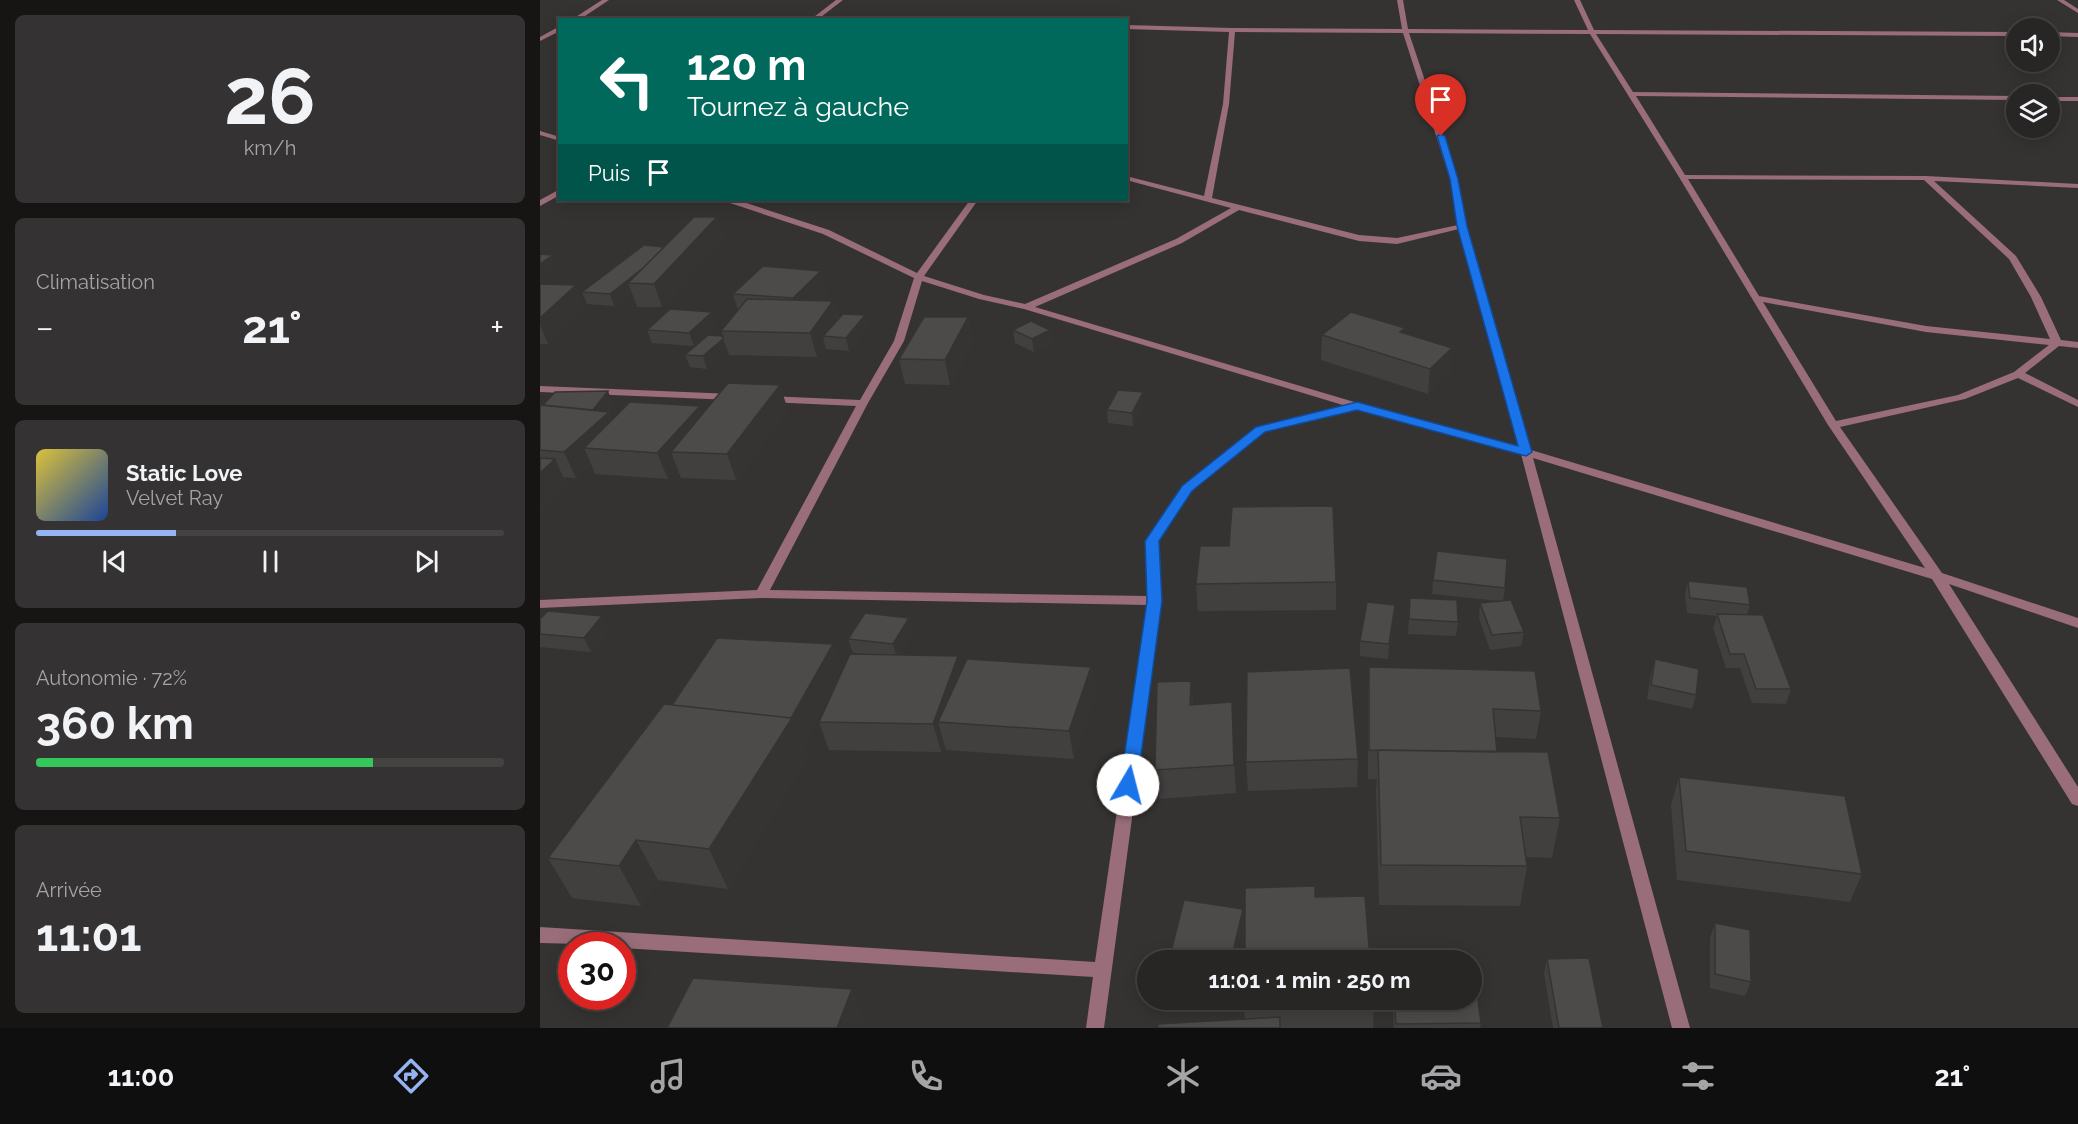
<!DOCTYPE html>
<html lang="fr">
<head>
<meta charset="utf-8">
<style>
  body { margin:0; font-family:Raleway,sans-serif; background:#343232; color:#f1f3f6; height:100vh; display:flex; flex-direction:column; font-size:22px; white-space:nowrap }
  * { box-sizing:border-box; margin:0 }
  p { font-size:20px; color:#a5a5a7 }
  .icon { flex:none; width:33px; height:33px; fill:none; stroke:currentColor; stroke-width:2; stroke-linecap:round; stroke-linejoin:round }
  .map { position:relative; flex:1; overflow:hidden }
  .panel { display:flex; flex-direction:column; gap:15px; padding:15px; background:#161514; width:540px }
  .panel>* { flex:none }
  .banner { position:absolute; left:18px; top:18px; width:570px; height:183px; border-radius:0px; box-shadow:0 3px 15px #0003,0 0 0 2px #444342; background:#00695c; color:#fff; overflow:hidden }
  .controls { position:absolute; left:1466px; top:18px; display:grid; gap:12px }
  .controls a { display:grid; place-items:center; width:54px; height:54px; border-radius:50%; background:#282625; box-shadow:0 3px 15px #0003,0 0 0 2px #444342; font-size:30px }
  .speed { position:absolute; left:18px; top:932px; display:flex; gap:12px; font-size:30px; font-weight:700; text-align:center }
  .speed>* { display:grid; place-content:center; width:78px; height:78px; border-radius:50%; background:#282625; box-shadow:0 3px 15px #0003,0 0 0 2px #444342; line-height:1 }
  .speed .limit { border:9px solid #d22; background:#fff; color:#111 }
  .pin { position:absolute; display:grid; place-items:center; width:51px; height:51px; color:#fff; margin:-62px -26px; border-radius:50% 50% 50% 0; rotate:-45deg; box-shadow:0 0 6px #0007 }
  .pin .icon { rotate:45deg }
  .me { position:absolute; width:66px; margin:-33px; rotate:8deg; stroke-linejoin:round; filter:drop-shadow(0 0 4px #0008) }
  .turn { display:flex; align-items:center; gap:21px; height:126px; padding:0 30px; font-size:27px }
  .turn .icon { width:78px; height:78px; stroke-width:2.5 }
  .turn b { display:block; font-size:42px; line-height:51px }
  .then { display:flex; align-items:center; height:57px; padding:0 30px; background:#0003; gap:12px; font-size:22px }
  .big { font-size:45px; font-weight:700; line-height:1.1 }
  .panel .widget { flex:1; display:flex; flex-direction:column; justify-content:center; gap:9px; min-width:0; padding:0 21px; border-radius:9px; background:#343232 }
  .panel .dial { align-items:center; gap:0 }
  .dial b { font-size:78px; line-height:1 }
  .song { display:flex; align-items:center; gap:18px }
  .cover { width:72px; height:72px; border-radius:9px; background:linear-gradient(135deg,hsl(50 70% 55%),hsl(220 70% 35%)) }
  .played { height:6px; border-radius:3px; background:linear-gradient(90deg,#95b2f1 30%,#444342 30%) }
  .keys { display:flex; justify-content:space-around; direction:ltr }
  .heat { display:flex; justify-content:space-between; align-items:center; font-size:33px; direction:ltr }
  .charge { height:9px; border-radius:4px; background:linear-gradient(90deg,#34c759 72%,#444342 0) }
  .trip { position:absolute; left:597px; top:950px; width:345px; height:60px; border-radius:30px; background:#282625; box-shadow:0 3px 15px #0003,0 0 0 2px #444342; font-weight:700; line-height:60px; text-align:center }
  .tabs { display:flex; height:96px; justify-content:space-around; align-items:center; background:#100f0f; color:#a5a5a7 }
  .tabs .icon { width:42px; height:42px }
  .tabs .current { color:#95b2f1 }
  .tabs b { font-size:27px; color:#f1f3f6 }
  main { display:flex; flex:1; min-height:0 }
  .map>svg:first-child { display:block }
</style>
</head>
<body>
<main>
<section class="panel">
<div class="widget dial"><b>26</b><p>km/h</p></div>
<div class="widget"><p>Climatisation</p>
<div class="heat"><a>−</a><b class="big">21°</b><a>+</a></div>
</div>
<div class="widget">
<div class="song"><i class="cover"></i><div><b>Static Love</b><p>Velvet Ray</p></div></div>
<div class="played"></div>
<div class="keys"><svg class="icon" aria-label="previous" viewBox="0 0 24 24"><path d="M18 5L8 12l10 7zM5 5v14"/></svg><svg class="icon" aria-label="pause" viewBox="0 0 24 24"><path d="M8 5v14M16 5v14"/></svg><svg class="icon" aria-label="next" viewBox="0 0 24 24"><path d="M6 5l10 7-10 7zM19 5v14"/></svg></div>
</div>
<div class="widget"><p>Autonomie · 72%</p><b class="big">360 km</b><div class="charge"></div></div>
<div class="widget"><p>Arrivée</p><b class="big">11:01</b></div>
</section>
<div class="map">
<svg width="1538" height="1028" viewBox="0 0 1538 1028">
  <rect width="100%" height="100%" fill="#353331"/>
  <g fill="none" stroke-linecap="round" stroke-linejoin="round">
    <path fill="#996d79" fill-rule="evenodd" d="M62 0H69L39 20H31Z
      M296 0H303L277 20H270Z
      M857 0H863L868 29 1048 30 1034 0H1040L1054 30 1476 32V36L1056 34 1093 92 1476 96V100L1096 96 1145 175 1386 176 1538 184V188L1394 181 1476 256 1501 297 1521 340 1538 342V348L1519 346 1485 373 1538 400V407L1478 378 1425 399 1300 427 1402 573 1538 618V628L1409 584 1538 787V806L1532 804 1392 579 993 458 1150 1028H1132L981 454 818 410 724 432 651 490 618 541 621 601 564 1028H546L553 977 82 948V945L0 943V927L555 962 607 605 221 598 0 608V600L217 590 316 406 228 402 223 399 228 396 320 400 354 341 374 278 283 234 187 202 186 200H197L289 230 377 273 430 200H438L384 276 444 295 485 304 636 239 691 208 586 180V176L664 196 683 104 689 32 586 29V25L692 28 862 29ZM695 32 863 33 910 179 918 225 857 238 819 235 672 198 689 104ZM869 33 1050 34 1139 177 1288 425 1385 568 991 450 926 226 918 179ZM1148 179 1384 180 1469 259 1491 297 1510 339 1386 326 1219 296ZM699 210 819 241 857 244 919 229 979 447 821 404 495 307 642 243ZM382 281 439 299 484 309 806 406 716 428 643 486 606 541 607 596 230 590 328 403 364 341ZM1223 302 1386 332 1509 345 1474 372 1418 395 1296 421Z
      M1517 0H1524L1538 9V13Z
      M20 26V31L0 41V37Z
      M1509 32 1538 33V37L1509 36Z
      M1509 97H1538V101H1509Z
      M0 131 20 137V141L0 135Z
      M20 189V195L0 206V200Z
      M0 386 193 394 198 397 193 400 0 392Z"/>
  </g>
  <path fill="#42403f" d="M177 217 184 239 122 307H97L92 293 74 306 47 304 42 292Z
    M0 284 45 308 8 344H0Z
    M193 294H287L280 301H293L298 319 325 315 328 328 309 351 286 349 285 345 277 357 189 355 188 351 167 369 150 367 145 355 183 336 181 331 198 310Z
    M428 317 432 341 410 385 365 384 359 359Z
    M177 324 154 346 112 343 107 330Z
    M473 330H510L512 343 494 352 475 343Z
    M864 334 910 373 888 394 781 360 782 335Z
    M73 404 68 412H69L72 420 163 413 248 410 196 480 141 478 137 468 128 479 55 474 51 464 36 478 24 477 27 485 0 512V405Z
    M604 405 593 426 568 423 567 410Z
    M893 580 965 588 963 601 984 632 981 646 950 650 939 618 940 603 959 601 892 594Z
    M1148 581 1210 605 1207 615 1251 689 1246 704 1212 703 1200 668H1186L1173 628 1177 616 1147 613 1145 595Z
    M796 582V610L658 611 656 584Z
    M870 598 918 622 916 636 868 634Z
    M0 619 69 630 51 652 0 647Z
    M854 619 848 659 820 656V641Z
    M373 632 359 655 421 671 551 667 555 695 534 759 406 750 404 743 401 752 289 750 279 722 325 654 313 653 308 639Z
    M293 644 302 672 263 745 267 758 188 889 118 880 101 906 32 898 8 858 132 705Z
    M1115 659 1156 695 1152 709 1107 699 1111 674Z
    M829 667 1001 711 996 739 955 737 957 752 1020 818 1012 858 986 857 987 866 980 906 839 905 836 790 837 779H828V695Z
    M651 681 653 705 692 702 696 793 619 799 615 770Z
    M818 759 817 787 708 791 706 762Z
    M1139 777 1322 874 1310 902 1137 880 1131 805Z
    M1175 923 1211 982 1205 996 1170 988V938Z
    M1007 959 1063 1028H1013L1004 973Z
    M666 999H686V1002Z
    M852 999H932L941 1023 940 1028H854Z
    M834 1006 833 1028H618L705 1019 704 1011Z"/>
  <path fill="#363433" d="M177 217 184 239 122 307 114 284Z
    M130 247 88 283 92 293 74 306 70 294Z
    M13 255 18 267 0 280V264Z
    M281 271 287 294 260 322 253 298Z
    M36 285 45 308 8 344 0 325V318Z
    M293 301 299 325 283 336 285 345 277 357 270 333Z
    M172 312 177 324 154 346 149 333Z
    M325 315 328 328 309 351 306 338Z
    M428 317 432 341 410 385 405 360Z
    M510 330 512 343 494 352 492 339Z
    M183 339 188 351 167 369 163 356Z
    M912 348 910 373 888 394 890 369Z
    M240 385 248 410 196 480 187 454Z
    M68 391 73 404 65 415 69 412 79 437 44 448 51 464 36 478 24 452 48 416Z
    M603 392 604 405 593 426 592 413Z
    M160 406 170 431 131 452 137 468 128 479 117 453Z
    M15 459 27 485 0 512V473Z
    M855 605 854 619 848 659 849 644Z
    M62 616 69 630 51 652 44 638Z
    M369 618 373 632 357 658 353 644Z
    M293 644 302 672 263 745 267 758 188 889 169 849 250 721Z
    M418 656 425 684 398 722 404 743 401 752 393 724Z
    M551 667 555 695 534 759 529 731Z
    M651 681 653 709 650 705Z
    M692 702 694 730 696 793 694 765Z
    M96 840 118 880 101 906 79 866Z
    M703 909 704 923 695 960H691Z
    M312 989 329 1028H297Z"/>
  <path fill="#4d4b49" stroke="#363433" stroke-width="1.5" d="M154 217H177L114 284 88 283Z
    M104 245 124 247 103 268 70 294 42 292Z
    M0 254 13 255 0 264Z
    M223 266 281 271 253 298 193 294Z
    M0 284 36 285 0 318Z
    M207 299 293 301 270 333 181 331Z
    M130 309 172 312 149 333 107 330Z
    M811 312 865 328 860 332 912 348 890 369 782 335Z
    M303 314 325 315 306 338 283 336Z
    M384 317H428L405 360 359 359Z
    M491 321 510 330 492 339 473 330Z
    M168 335 183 336V339L163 356 145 355Z
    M188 383 240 385 187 454 131 452Z
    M578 390 603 392 592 413 567 410Z
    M68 391 53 410 3 405 15 392Z
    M90 402 160 406 117 453 44 448Z
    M0 405 69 412 24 452 0 450Z
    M0 458 15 459 0 473Z
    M793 506 796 582 656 584 660 546H689L692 507Z
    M897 551 967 559 965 588 893 580Z
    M1148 581 1207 587 1210 605 1150 598Z
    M870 598 917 600 918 622 869 619Z
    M971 600 984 632 952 635 940 603Z
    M827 602 855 605 849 644 820 641Z
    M8 611 62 616 44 638 0 634V619Z
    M325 613 369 618 353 644 308 639Z
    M1177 614 1223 615 1251 689H1216L1204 654H1190Z
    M177 638 293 644 251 718 132 705Z
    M310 654 418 656 393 724 279 722Z
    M427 659 551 667 529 731 398 722Z
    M1115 659 1159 669 1156 695 1111 685Z
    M829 667 995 671 1001 711 953 709 957 752 829 750Z
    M810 668 818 759 706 762 707 672Z
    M651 681 650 705 692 702 694 765 615 770 617 682Z
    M124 704 252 718 169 849 96 840 79 866 8 858Z
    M838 750 1008 752 1020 818 980 817 987 866 841 865Z
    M1139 777 1305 796 1322 874 1146 851Z
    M775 886V897L825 896 830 960H705V888Z
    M644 900 703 909 691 960H629Z
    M1175 923 1210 930 1211 982 1175 974Z
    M1049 958 1063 1028H1019L1007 959Z
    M153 978 312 989 297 1028H127Z
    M932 986H936L941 1023 856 1024 854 999H932Z
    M704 999H834V1006L704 1011Z
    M740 1017V1028H618V1024Z"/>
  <path fill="#1a73e8" stroke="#114b97" stroke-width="1.5" d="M901 134 905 136 918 179 927 226 992 452 986 456 817 410 725 432 652 491 619 541 622 601 597 785 595 790 588 792 582 790 580 785 607 601 605 541 642 486 716 427 817 402 978 446 917 226 910 179 897 136Z"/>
</svg>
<div class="controls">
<a><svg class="icon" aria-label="sound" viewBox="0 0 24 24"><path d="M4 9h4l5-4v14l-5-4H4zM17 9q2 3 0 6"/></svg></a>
<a><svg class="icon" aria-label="layers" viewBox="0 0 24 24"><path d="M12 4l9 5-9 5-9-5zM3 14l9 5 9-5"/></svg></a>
</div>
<div class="speed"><div class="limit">30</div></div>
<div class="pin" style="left:901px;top:136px;background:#d93025"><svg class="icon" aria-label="arrive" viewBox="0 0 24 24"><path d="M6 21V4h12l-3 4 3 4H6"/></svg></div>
<svg class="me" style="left:588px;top:785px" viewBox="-20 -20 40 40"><circle r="19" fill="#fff"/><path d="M0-13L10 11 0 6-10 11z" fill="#1a73e8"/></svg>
<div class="trip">11:01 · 1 min · 250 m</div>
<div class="banner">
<div class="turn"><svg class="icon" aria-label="left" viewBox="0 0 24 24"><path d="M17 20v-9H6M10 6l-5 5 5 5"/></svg><div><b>120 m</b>Tournez à gauche</div></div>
<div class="then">Puis<svg class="icon" aria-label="arrive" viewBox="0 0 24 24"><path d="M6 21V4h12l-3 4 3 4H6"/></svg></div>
</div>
</div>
</main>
<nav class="tabs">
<b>11:00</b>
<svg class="icon current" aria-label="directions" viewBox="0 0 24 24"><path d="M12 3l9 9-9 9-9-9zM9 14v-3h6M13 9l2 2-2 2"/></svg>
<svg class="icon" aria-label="music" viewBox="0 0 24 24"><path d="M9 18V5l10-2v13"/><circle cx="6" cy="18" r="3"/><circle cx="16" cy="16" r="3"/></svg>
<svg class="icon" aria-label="phone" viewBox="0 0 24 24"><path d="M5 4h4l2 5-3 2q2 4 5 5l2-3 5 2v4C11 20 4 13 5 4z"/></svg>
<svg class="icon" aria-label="climate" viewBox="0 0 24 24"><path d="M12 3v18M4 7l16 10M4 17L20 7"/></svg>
<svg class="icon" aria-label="car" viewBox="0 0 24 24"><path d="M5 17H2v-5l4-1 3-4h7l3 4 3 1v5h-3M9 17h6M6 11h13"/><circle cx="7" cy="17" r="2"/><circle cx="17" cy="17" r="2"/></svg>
<svg class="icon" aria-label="filters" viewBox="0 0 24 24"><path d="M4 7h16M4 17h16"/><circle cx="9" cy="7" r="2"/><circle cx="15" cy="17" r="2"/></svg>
<b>21°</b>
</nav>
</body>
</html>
